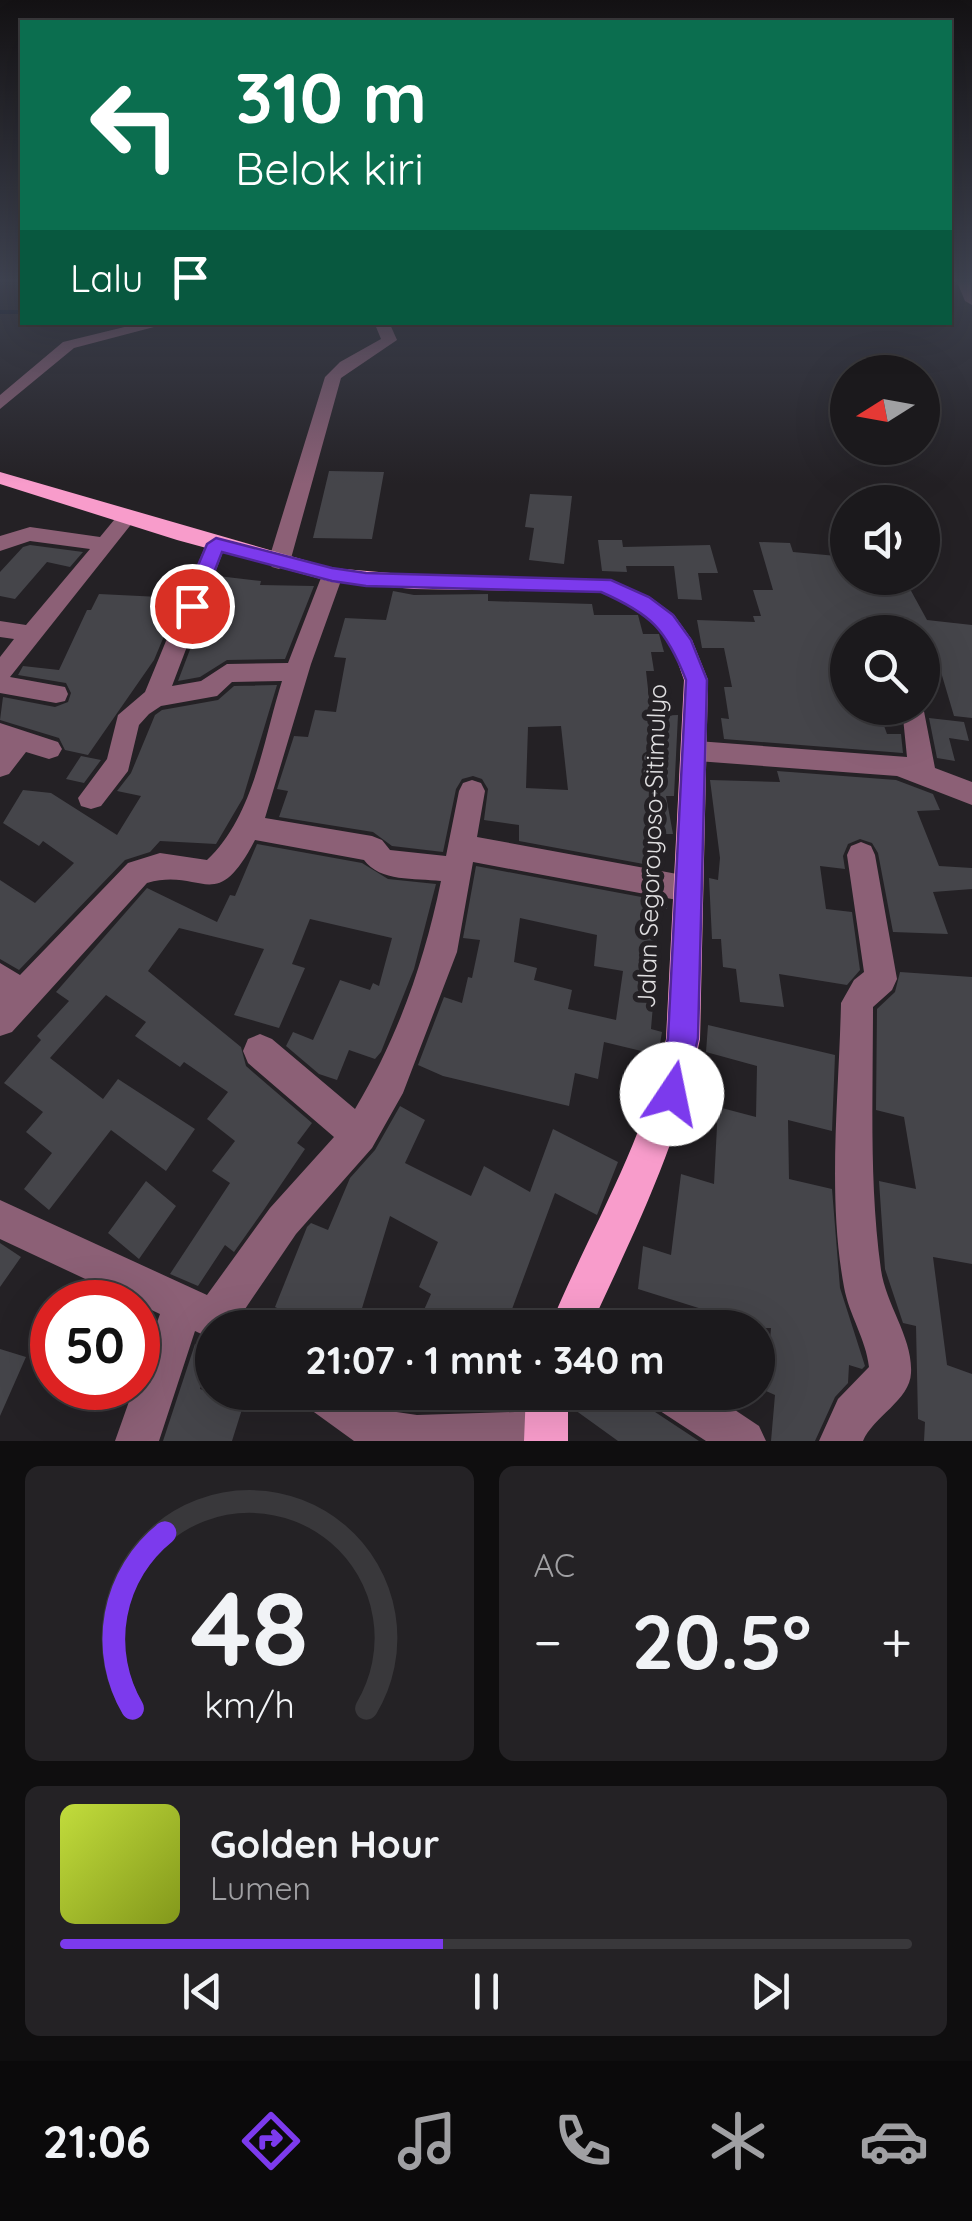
<!DOCTYPE html>
<html lang="id">
<head>
<meta charset="utf-8">
<style>
  body { margin:0; font-family:Quicksand,sans-serif; background:#242225; color:#f1f3f6; height:100vh; display:flex; flex-direction:column; font-size:38px; white-space:nowrap }
  * { box-sizing:border-box; margin:0 }
  p { font-size:32px; color:#a0a0a3 }
  .icon { flex:none; width:55px; height:55px; fill:none; stroke:currentColor; stroke-width:2; stroke-linecap:round; stroke-linejoin:round }
  .map { position:relative; height:1441px; overflow:hidden }
  .drawer { display:flex; flex-direction:column; gap:25px; padding:25px; background:#0f0e0f; flex:1 }
  .drawer>* { flex:none }
  .guide { position:absolute; left:20px; top:20px; width:932px; height:305px; border-radius:0px; box-shadow:0 10px 40px #0002,0 0 0 2px #39383b; background:#0b6e4f; color:#fff; overflow:hidden }
  .needle { width:65px; rotate:259deg }
  .buttons { position:absolute; left:830px; top:355px; display:grid; gap:20px }
  .buttons a { display:grid; place-items:center; width:110px; height:110px; border-radius:50%; background:#1b191c; box-shadow:0 10px 40px #0002,0 0 0 2px #39383b; font-size:50px }
  .speed { position:absolute; left:30px; top:1280px; display:flex; gap:20px; font-size:50px; font-weight:700; text-align:center }
  .speed>* { display:grid; place-content:center; width:130px; height:130px; border-radius:50%; background:#1b191c; box-shadow:0 10px 40px #0002,0 0 0 2px #39383b; line-height:1 }
  .speed .limit { border:15px solid #d22; background:#fff; color:#111 }
  .pin { position:absolute; display:grid; place-items:center; width:85px; height:85px; color:#fff; margin:-42px; border:5px solid #fff; border-radius:50%; box-shadow:0 2px 10px #0007 }
  .me { position:absolute; width:110px; margin:-55px; rotate:11deg; stroke-linejoin:round; filter:drop-shadow(0 0 8px #0008) }
  .turn { display:flex; align-items:center; gap:35px; height:210px; padding:0 50px; font-size:45px }
  .turn .icon { width:130px; height:130px; stroke-width:2.5 }
  .turn b { display:block; font-size:70px; line-height:85px }
  .then { display:flex; align-items:center; height:95px; padding:0 50px; background:#0003; gap:20px; font-size:38px }
  .big { font-size:75px; font-weight:700; line-height:1.1 }
  .drawer .tile { flex:1; display:flex; flex-direction:column; justify-content:center; gap:15px; min-width:0; padding:0 35px; border-radius:15px; background:#242225 }
  .drawer .dial { align-items:center; gap:0 }
  .dial svg { height:260px; overflow:visible; fill:none; stroke:#39383b; stroke-width:7; stroke-linecap:round; text-anchor:middle }
  .dial text { fill:#f1f3f6; stroke:none }
  .song { display:flex; align-items:center; gap:30px }
  .cover { width:120px; height:120px; border-radius:15px; background:linear-gradient(135deg,hsl(70 70% 55%),hsl(70 70% 35%)) }
  .played { height:10px; border-radius:5px; background:linear-gradient(90deg,#7c3aed 45%,#39383b 45%) }
  .keys { display:flex; justify-content:space-around; direction:ltr }
  .heat { display:flex; justify-content:space-between; align-items:center; font-size:55px; direction:ltr }
  .drawer .tiles { flex:1; display:grid; gap:25px; grid-template-columns:1fr 1fr }
  .tile:last-child { grid-column:span 2 }
  .trip { position:absolute; left:195px; top:1310px; width:580px; height:100px; border-radius:50px; background:#1b191c; box-shadow:0 10px 40px #0002,0 0 0 2px #39383b; font-weight:700; line-height:100px; text-align:center }
  .tabs { display:flex; height:160px; justify-content:space-around; align-items:center; background:#0b0a0b; color:#a0a0a3 }
  .tabs .icon { width:70px; height:70px }
  .tabs .on { color:#7c3aed }
  .tabs b { font-size:45px; color:#f1f3f6 }
  .map>svg:first-child { display:block }
</style>
</head>
<body>
<div class="map">
<svg width="972" height="1441" viewBox="0 0 972 1441">
  <rect width="100%" height="100%" fill="#242125"/>
  <g fill="none" stroke-linecap="round" stroke-linejoin="round">
    <path stroke="#000d21" stroke-width="4" d="M0 312H22"/>
  </g>
  <path fill="#45454a" fill-rule="evenodd" d="M329 471 384 472 372 539 313 538Z
    M530 494 572 496 564 564 529 560 534 528 525 527Z
    M598 540H622L623 547 710 545 718 573H698L702 600 678 599 674 566H626L627 572 602 571Z
    M759 542 790 543 793 552 848 557V578H904L927 620 972 625V718L954 716 938 662 922 661V632L848 631V708H858L862 720H882L887 734H901L903 753 724 739 721 718 729 719 724 687H732L724 648H702L697 620 755 622 753 616H761L753 590H773Z
    M30 545 83 552 70 567 47 562 15 599 0 596V572L23 547Z
    M218 576 261 581 260 585 314 586 285 659 227 660 200 677 178 681Z
    M167 580 187 581 154 660 88 755 65 750 59 738 0 720 3 697 55 707 68 702 71 693 66 683 18 675 23 666 59 670 87 610H91L99 594 160 597Z
    M393 591 414 595 488 594V601L592 604 594 615H638L643 634H659L664 652H651L654 671H646L651 716 678 715 674 796H666L673 834H656L660 867 519 841V825L484 820 488 789 482 779 473 776 462 779 456 789 443 852 392 846 373 832 279 817 288 791 277 789 294 736 308 737 315 710 336 712 346 658 334 657 345 618 386 620ZM561 726 568 790 526 788 528 727Z
    M277 685 243 798 216 844 160 841 150 852 125 860 19 970 0 959V880L35 903 74 863 43 841 39 846 3 823 23 790 51 793 117 835 141 796 117 791 131 773 155 715 162 710 218 700 234 686Z
    M929 718 964 722 969 741 949 738 955 761 937 758Z
    M81 756 101 760 84 783 66 779Z
    M777 771 896 780 933 794 940 810 917 811 939 866 972 868V889L933 892 948 934 893 932 878 853 872 843 860 839 848 844 843 856 845 869 820 866 826 909 852 912 860 970 847 985 779 974 784 1007 740 1002 736 969 723 967 721 939H712L709 878 718 880 720 858 710 780 780 782Z
    M257 844 362 863 388 879 436 884 414 969 381 1052 375 1059 349 1050 337 1080 319 1074 286 1046 293 1032 313 1040 340 980 370 990 373 983 379 986 392 938 310 919 292 964 305 968 279 1028 234 1015 264 949 179 928 148 971 241 1047 246 1066 312 1123 297 1143 305 1149 263 1211 234 1252 225 1245 198 1286 170 1274 230 1183 212 1171 235 1141 207 1119 228 1092 184 1062 180 1067 135 1036 146 1022 106 995 50 1058 103 1099 118 1079 195 1129 166 1171 111 1130 49 1210 24 1189 52 1153 26 1132 43 1112 4 1083 41 1040 37 1036 69 1001 56 992 147 888 217 922 230 895 235 896Z
    M476 866 668 902 667 909 658 907 656 946 650 945 647 1003 653 1005 651 1029 662 1032 658 1055 604 1042 598 1079 575 1073 569 1106 443 1076 418 1065 444 997 462 1003 468 977 472 978 480 940 463 938ZM520 918 597 935 594 966 623 971 616 1020 568 1009 572 990 534 980 537 968 514 962Z
    M900 972 972 977V1264L933 1257 947 1365 972 1374V1441H924L925 1422 918 1419 916 1326 903 1323 885 1269 879 1181 916 1189 904 1117 876 1110 877 1009 895 992Z
    M708 1025 835 1055 832 1131 788 1120 789 1179 832 1189 840 1288 865 1366 862 1369 849 1365 848 1383 835 1397 815 1441H771L775 1395 766 1391 771 1328H720L721 1315 638 1289 643 1246 671 1255 681 1174 714 1184 718 1107 756 1117 757 1066 706 1052Z
    M400 1106 425 1120 405 1163 471 1196 484 1166 530 1192 553 1129 618 1162 597 1215 555 1193 505 1328H416L431 1294 419 1287 438 1242 390 1216 356 1328H337L310 1317 308 1323 275 1307 307 1227 311 1223 328 1230 350 1178 375 1150Z
    M146 1181 176 1206 139 1259 108 1233Z
    M0 1243 21 1257 0 1287Z
    M195 1344 212 1350 200 1389 244 1403 232 1441H163Z
    M0 1349 26 1357 0 1416Z
    M420 1392H471L464 1410H445Z
    M581 1392H645L652 1410 699 1441H618L575 1410Z"/>
  <g fill="none" stroke-linecap="round" stroke-linejoin="round">
    <path fill="#8c6076" fill-rule="evenodd" d="M957 282H971L972 305 965 301Z
      M145 322H173L74 348 0 409V395L63 342Z
      M374 322H389L397 340 341 378 290 562 279 569 272 567 268 562 325 377 340 362 381 339Z
      M126 512 136 518 133 522 10 677 65 687 68 694 65 701 56 703 0 693V657L14 639 0 637V621L26 625 90 549 30 541 0 551V536L30 527 100 537 119 514Z
      M216 537 226 544 172 686 201 681 227 664 288 663 324 570 332 568 343 575 311 664 265 818 372 836 382 840 390 850 446 856 459 791 463 783 472 780 481 783 485 791 477 837 688 876 698 879 703 889 698 899 688 902 473 862 457 952 403 1093 372 1148 296 1234 243 1312 253 1328H212V1339L195 1331 159 1441H115L160 1314 0 1239V1200L207 1295 270 1208 334 1137 248 1063 243 1051 248 1039 260 1034 272 1039 355 1109C398 1037 424 963 441 881 415 878 380 882 364 860L255 840C215 917 203 867 147 883L12 1032 0 1036V963L20 975 128 863 160 853 207 860C254 816 263 741 282 681L232 682 217 696 161 706 149 714 139 725 128 771 101 806 91 809 81 806 78 798 107 759 118 715 145 692 206 544Z
      M922 701 935 768 972 782V805L897 776 697 761 688 758 684 751 688 744 697 741 907 757 902 708H922Z
      M0 723 58 742 62 749 58 756 49 759 26 752 9 774 0 777Z
      M861 842 871 846 875 855 897 979 892 990 873 1007C873 1095 869 1183 881 1270 886 1305 913 1338 911 1373 910 1400 873 1417 863 1441H819L838 1399 869 1367C866 1339 849 1315 844 1287 827 1195 839 1096 841 1003L854 980 864 972 847 855 851 846Z
      M301 1392H356L383 1410 417 1415 544 1411 559 1417 565 1432 562 1441H354L307 1407Z
      M648 1392H708L759 1426 766 1441H706L654 1407Z"/>
    <path fill="#f89ccb" fill-rule="evenodd" d="M0 472 332 568 414 575 612 580 650 597 674 615 692 640 708 680 700 1039C680 1141 634 1233 590 1328H549C590 1229 644 1145 666 1039L684 680 671 643 658 627 634 607 601 592 414 589 332 582 177 540 0 484Z
      M526 1392H568V1441H524Z"/>
  </g>
  <linearGradient id="sky" x2="0" y2="1"><stop stop-color="#141214"/><stop offset="0.58" stop-color="#3f4351"/><stop offset="1" stop-color="#3f4351" stop-opacity="0"/></linearGradient>
  <rect width="972" height="484" fill="url(#sky)"/>
  <path fill="#7c3aed" stroke="#51269a" stroke-width="2.5" d="M216 538 332 568 366 573 611 580 649 597 673 615 691 640 707 680 698 1038 683 1105 672 1110 661 1105 656 1094 668 1038 686 680C666 629 651 614 601 592L366 586 332 581 222 552 199 611H184L181 606 207 544Z"/>
  <g text-anchor="middle" dominant-baseline="central" stroke-width="10" stroke-linejoin="round" paint-order="stroke">
    <g font-size="25" fill="#e0dfe1" stroke="#242125">
      <text transform="translate(651 846) rotate(-88)">Jalan Segoroyoso-Sitimulyo</text>
    </g>
  </g>
</svg>
<div class="buttons">
<a><svg class="needle" viewBox="-14 -14 28 28"><path d="M0-13l5 13h-10z" fill="#e53935"/><path d="M0 13l5-13h-10z" fill="#a0a0a3"/></svg></a>
<a><svg class="icon" aria-label="sound" viewBox="0 0 24 24"><path d="M4 9h4l5-4v14l-5-4H4zM17 9q2 3 0 6"/></svg></a>
<a><svg class="icon" aria-label="search" viewBox="0 0 24 24"><circle cx="10" cy="10" r="6"/><path d="M15 15l6 6"/></svg></a>
</div>
<div class="speed"><div class="limit">50</div></div>
<div class="pin" style="left:192px;top:606px;background:#d93025"><svg class="icon" aria-label="arrive" viewBox="0 0 24 24"><path d="M6 21V4h12l-3 4 3 4H6"/></svg></div>
<svg class="me" style="left:672px;top:1094px" viewBox="-20 -20 40 40"><circle r="19" fill="#fff"/><path d="M0-13L10 11 0 6-10 11z" fill="#7c3aed"/></svg>
<div class="trip">21:07 · 1 mnt · 340 m</div>
<div class="guide">
<div class="turn"><svg class="icon" aria-label="left" viewBox="0 0 24 24"><path d="M17 20v-9H6M10 6l-5 5 5 5"/></svg><div><b>310 m</b>Belok kiri</div></div>
<div class="then">Lalu<svg class="icon" aria-label="arrive" viewBox="0 0 24 24"><path d="M6 21V4h12l-3 4 3 4H6"/></svg></div>
</div>
</div>
<section class="drawer">
<div class="tiles">
<div class="tile dial"><svg viewBox="0 0 100 80">
<path d="M14 69A42 42 0 1 1 86 69"/>
<path d="M14 69A42 42 0 0 1 24 15" stroke="#7c3aed"/>
<text x="50" y="56" font-size="32" font-weight="700">48</text>
<text x="50" y="72" font-size="11">km/h</text>
</svg></div>
<div class="tile"><p>AC</p>
<div class="heat"><a>−</a><b class="big">20.5°</b><a>+</a></div>
</div>
<div class="tile">
<div class="song"><i class="cover"></i><div><b>Golden Hour</b><p>Lumen</p></div></div>
<div class="played"></div>
<div class="keys"><svg class="icon" aria-label="previous" viewBox="0 0 24 24"><path d="M18 5L8 12l10 7zM5 5v14"/></svg><svg class="icon" aria-label="pause" viewBox="0 0 24 24"><path d="M8 5v14M16 5v14"/></svg><svg class="icon" aria-label="next" viewBox="0 0 24 24"><path d="M6 5l10 7-10 7zM19 5v14"/></svg></div>
</div>
</div>
</section>
<nav class="tabs">
<b>21:06</b>
<svg class="icon on" aria-label="directions" viewBox="0 0 24 24"><path d="M12 3l9 9-9 9-9-9zM9 14v-3h6M13 9l2 2-2 2"/></svg>
<svg class="icon" aria-label="music" viewBox="0 0 24 24"><path d="M9 18V5l10-2v13"/><circle cx="6" cy="18" r="3"/><circle cx="16" cy="16" r="3"/></svg>
<svg class="icon" aria-label="phone" viewBox="0 0 24 24"><path d="M5 4h4l2 5-3 2q2 4 5 5l2-3 5 2v4C11 20 4 13 5 4z"/></svg>
<svg class="icon" aria-label="climate" viewBox="0 0 24 24"><path d="M12 3v18M4 7l16 10M4 17L20 7"/></svg>
<svg class="icon" aria-label="car" viewBox="0 0 24 24"><path d="M5 17H2v-5l4-1 3-4h7l3 4 3 1v5h-3M9 17h6M6 11h13"/><circle cx="7" cy="17" r="2"/><circle cx="17" cy="17" r="2"/></svg>
</nav>
</body>
</html>
